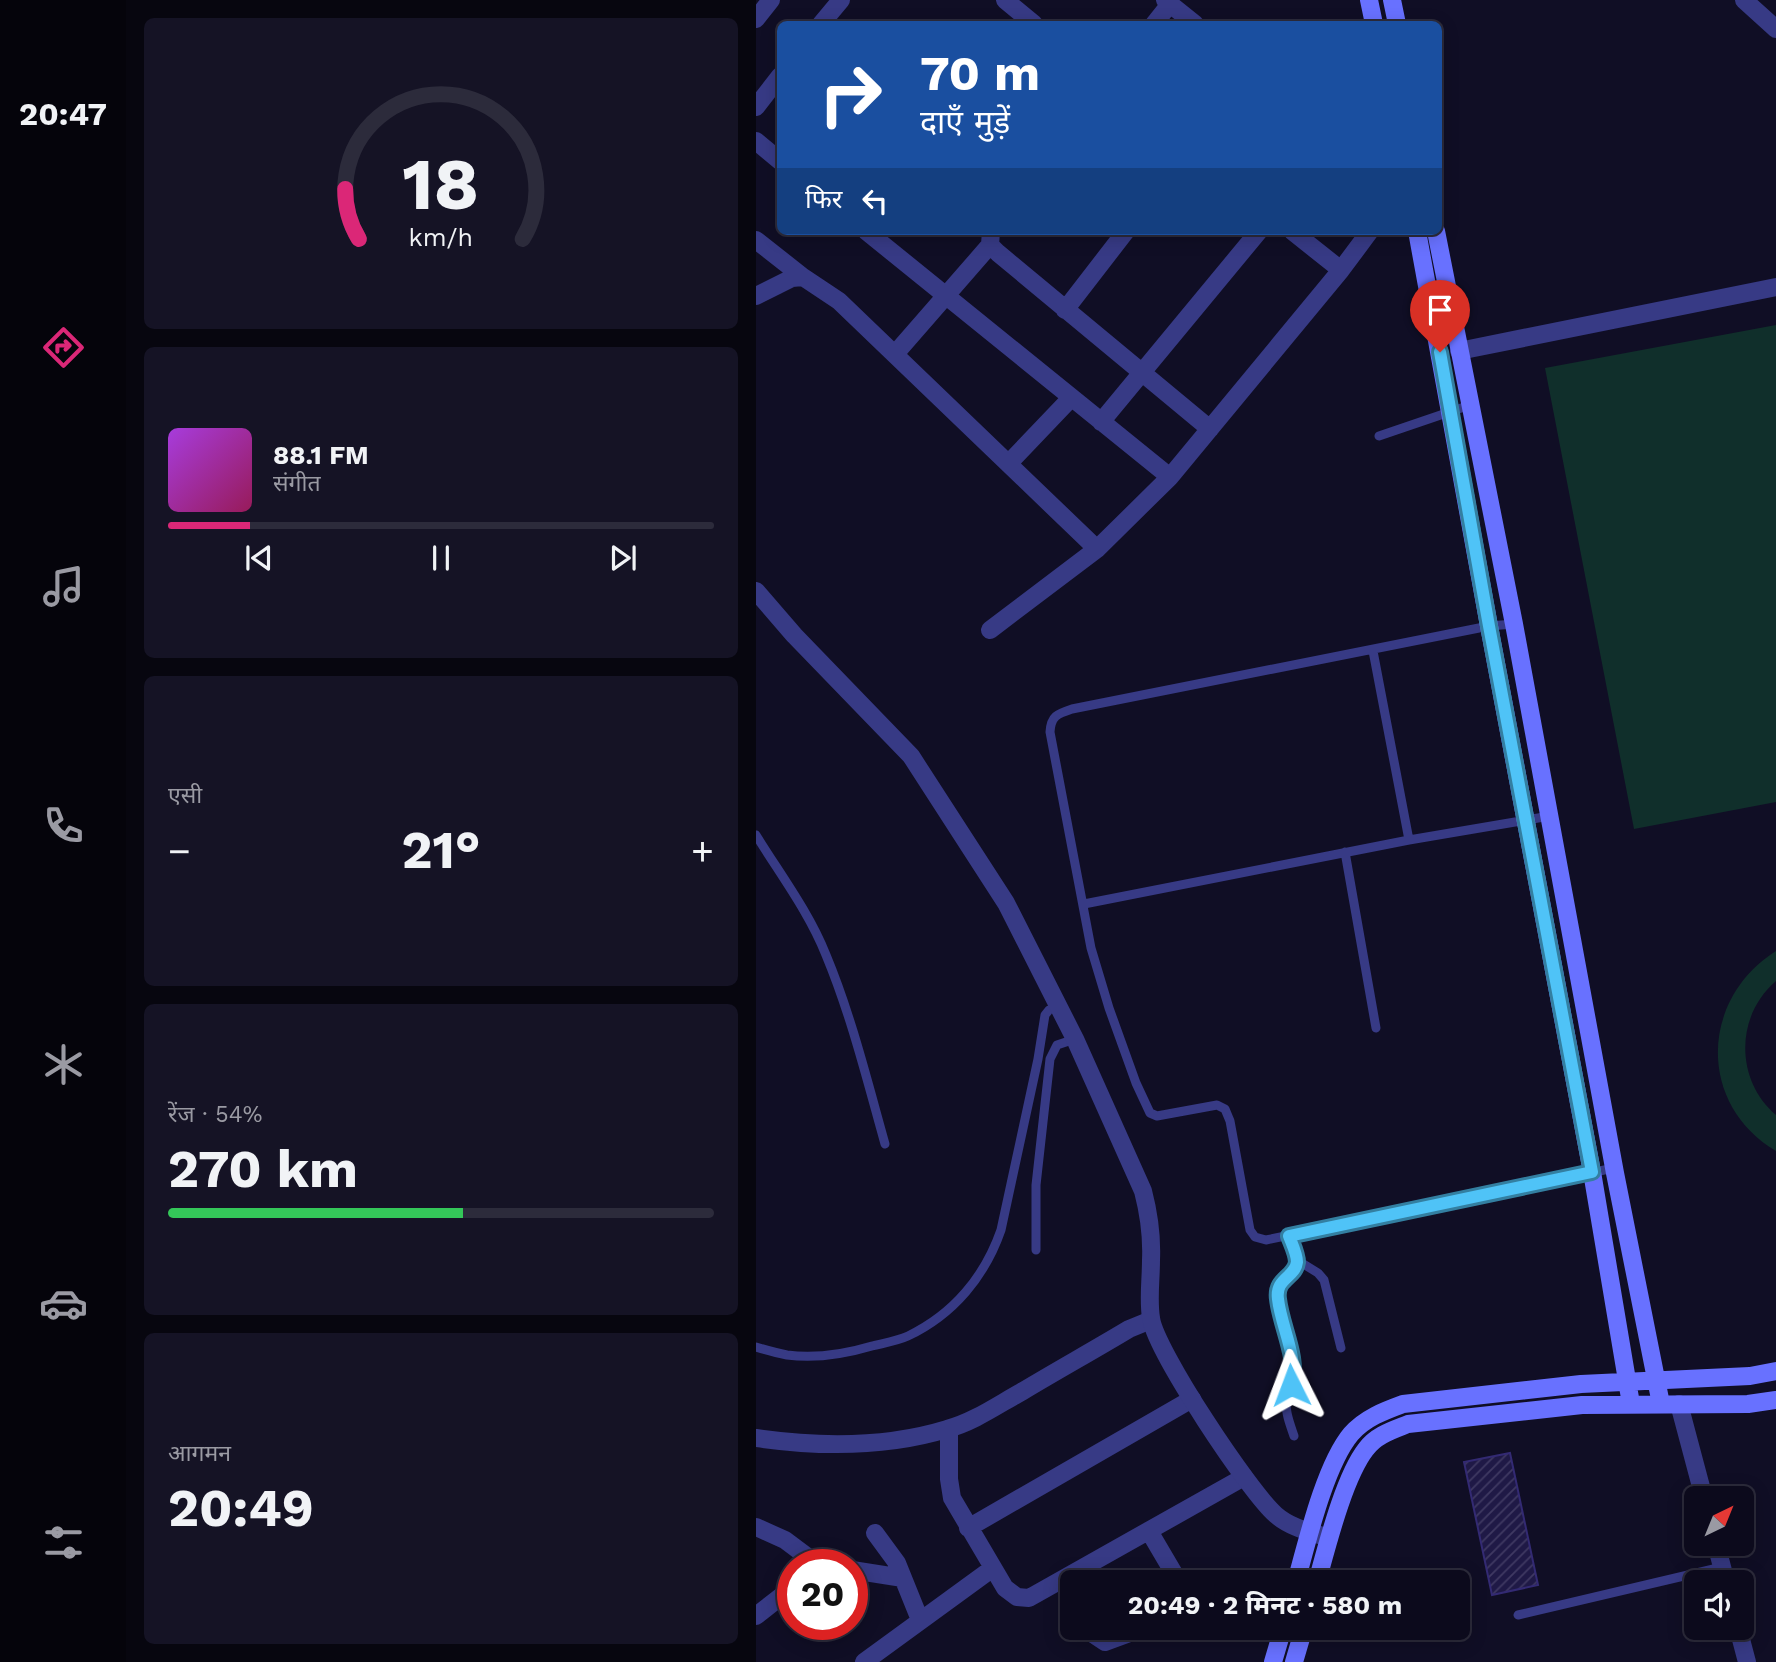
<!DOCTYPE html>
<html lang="hi">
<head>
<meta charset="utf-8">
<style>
  body { margin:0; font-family:"Work Sans","Noto Sans Devanagari",sans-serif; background:#151325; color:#f1f3f6; height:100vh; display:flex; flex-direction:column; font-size:26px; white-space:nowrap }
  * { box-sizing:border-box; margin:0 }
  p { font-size:23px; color:#9a9aa3 }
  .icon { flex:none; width:38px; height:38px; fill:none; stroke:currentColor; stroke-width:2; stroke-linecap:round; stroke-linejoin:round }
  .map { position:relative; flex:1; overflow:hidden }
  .sheet { display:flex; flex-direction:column; gap:18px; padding:18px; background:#07060f; width:630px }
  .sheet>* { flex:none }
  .top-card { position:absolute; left:21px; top:21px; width:665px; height:214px; border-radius:10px; box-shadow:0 4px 18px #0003,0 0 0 2px #2c2b3b; background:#1a4fa0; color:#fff; overflow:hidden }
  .needle { width:46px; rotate:43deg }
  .controls { position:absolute; left:928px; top:1486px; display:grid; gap:14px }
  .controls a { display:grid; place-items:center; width:70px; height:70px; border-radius:10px; background:#0c0a1c; box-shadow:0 4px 18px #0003,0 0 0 2px #2c2b3b; font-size:35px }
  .speed { position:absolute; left:21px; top:1549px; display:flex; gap:14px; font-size:35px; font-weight:700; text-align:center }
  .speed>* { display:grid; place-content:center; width:91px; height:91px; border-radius:50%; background:#0c0a1c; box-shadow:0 4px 18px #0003,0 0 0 2px #2c2b3b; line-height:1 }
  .speed .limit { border:10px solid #d22; background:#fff; color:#111 }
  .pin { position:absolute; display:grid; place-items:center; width:60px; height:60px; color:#fff; margin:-72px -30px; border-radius:50% 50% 50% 0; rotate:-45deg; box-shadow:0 0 7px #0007 }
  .pin .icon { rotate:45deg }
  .me { position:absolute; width:77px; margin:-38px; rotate:357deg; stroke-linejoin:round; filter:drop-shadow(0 0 5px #0008) }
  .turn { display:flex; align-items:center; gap:24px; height:147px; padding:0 28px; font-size:32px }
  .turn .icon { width:91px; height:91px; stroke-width:2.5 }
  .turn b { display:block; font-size:49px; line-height:60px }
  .then { display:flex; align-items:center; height:66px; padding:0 28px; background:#0003; gap:14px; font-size:26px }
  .big { font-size:52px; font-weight:700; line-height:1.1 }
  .sheet .tile { flex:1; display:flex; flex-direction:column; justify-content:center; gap:10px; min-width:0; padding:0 24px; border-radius:10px; background:#151325 }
  .sheet .dial { align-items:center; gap:0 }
  .dial svg { height:182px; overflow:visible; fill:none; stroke:#2c2b3b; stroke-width:7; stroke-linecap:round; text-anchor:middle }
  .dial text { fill:#f1f3f6; stroke:none }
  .song { display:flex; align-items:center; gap:21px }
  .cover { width:84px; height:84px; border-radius:10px; background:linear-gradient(135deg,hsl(280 70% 55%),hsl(330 70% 35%)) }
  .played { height:7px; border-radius:4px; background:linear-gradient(90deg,#db2777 15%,#2c2b3b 15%) }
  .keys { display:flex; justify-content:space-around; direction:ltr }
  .heat { display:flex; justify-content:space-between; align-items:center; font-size:38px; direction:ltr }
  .charge { height:10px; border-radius:5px; background:linear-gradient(90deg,#34c759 54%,#2c2b3b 0) }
  .trip { position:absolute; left:304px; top:1570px; width:410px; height:70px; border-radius:10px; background:#0c0a1c; box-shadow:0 4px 18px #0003,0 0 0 2px #2c2b3b; font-weight:700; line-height:70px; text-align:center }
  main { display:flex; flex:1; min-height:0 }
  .dock { display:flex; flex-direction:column; width:126px; justify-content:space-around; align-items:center; background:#05040b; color:#9a9aa3 }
  .dock .icon { width:49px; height:49px }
  .dock .on { color:#db2777 }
  .dock b { font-size:32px; color:#f1f3f6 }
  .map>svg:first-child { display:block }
</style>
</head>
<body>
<main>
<nav class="dock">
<b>20:47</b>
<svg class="icon on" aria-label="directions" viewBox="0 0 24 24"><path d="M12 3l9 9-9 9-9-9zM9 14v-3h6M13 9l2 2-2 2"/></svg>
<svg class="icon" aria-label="music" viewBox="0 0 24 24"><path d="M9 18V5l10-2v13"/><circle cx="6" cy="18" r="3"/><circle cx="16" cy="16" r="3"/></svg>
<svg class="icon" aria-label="phone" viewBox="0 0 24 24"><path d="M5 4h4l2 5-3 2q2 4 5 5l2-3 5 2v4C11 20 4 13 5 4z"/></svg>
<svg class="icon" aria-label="climate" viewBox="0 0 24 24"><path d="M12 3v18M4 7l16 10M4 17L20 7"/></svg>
<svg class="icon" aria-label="car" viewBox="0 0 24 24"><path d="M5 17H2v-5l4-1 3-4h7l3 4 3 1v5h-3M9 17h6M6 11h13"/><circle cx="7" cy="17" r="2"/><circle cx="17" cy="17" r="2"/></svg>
<svg class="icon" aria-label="filters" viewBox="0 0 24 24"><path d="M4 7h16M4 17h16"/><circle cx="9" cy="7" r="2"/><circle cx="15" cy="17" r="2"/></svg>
</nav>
<section class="sheet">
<div class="tile dial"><svg viewBox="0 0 100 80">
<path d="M14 69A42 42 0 1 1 86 69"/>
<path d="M14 69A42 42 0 0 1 8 47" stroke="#db2777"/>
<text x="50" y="56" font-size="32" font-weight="700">18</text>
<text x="50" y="72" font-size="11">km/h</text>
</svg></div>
<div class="tile">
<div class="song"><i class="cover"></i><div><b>88.1 FM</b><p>संगीत</p></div></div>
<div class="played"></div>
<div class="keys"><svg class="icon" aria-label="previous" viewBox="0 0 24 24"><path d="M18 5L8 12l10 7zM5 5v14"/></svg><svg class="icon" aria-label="pause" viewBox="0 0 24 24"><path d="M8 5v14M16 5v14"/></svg><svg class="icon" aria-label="next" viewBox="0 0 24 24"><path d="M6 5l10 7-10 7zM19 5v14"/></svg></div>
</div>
<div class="tile"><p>एसी</p>
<div class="heat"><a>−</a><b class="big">21°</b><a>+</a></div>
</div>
<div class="tile"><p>रेंज · 54%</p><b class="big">270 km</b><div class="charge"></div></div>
<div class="tile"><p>आगमन</p><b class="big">20:49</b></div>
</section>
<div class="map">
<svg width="1020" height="1662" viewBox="0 0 1020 1662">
  <defs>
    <pattern id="building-hatch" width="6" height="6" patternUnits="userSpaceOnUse" patternTransform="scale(1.75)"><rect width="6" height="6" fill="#1f1946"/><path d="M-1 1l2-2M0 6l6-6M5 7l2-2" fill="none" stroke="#3f3962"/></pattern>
  </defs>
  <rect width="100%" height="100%" fill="#100e25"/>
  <path fill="#102f2b" d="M1020 325V802L878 829 789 368Z
    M1020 951V981C979 1016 979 1080 1020 1115V1151C941 1104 944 999 1020 951Z"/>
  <path fill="url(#building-hatch)" stroke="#332a73" stroke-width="2" d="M754 1453 782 1585 736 1595 708 1462Z"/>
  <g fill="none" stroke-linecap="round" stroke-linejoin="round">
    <path stroke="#373a85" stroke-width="9" d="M623 436 714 405
      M758 624 733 626 316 709C301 714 295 716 294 732L335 948 353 1008 380 1083 394 1113 401 1116 461 1105 469 1109 474 1121 494 1230 499 1237 510 1240 858 1168
      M617 651 653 840
      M0 835C24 874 53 912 70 955 95 1015 111 1080 129 1144
      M589 852 620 1028
      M328 904 653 840 794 816
      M533 1236 541 1260 537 1272 524 1283 521 1298 538 1370C537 1380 532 1387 531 1397 528 1410 534 1424 538 1436
      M280 1250V1185L294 1059 301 1045 319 1039
      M541 1260 562 1273 568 1280 585 1348
      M0 1347C10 1350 21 1353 31 1355 60 1359 89 1354 116 1346 128 1343 141 1341 152 1336 198 1314 229 1276 245 1230L282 1059 289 1015 293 1010 302 1006
      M762 1615 966 1567"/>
    <path stroke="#373a85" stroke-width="18" d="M249 0 278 24
      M409 0 439 24
      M988 0 1020 29
      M0 19 15 0
      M65 24 85 0
      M398 24 414 4
      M0 107 24 76
      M0 141 24 161
      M110 231 414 477 585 270 614 231
      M235 231 234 245 242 253 454 429
      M536 231 585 270
      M0 240 47 277
      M0 296 36 278 47 277 83 301 341 549
      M309 310 370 231
      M703 351 1020 287
      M139 354 234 245
      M345 422 503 231
      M253 463 315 398
      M234 630 341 549 414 477
      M923 1404 948 1498
      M193 1429V1479L196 1498 249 1588 261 1597 273 1598 488 1477
      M0 1438C63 1447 129 1448 191 1429 218 1422 243 1404 267 1391 302 1370 338 1350 373 1329L395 1320
      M0 1527 29 1540 61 1564
      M212 1528 436 1399
      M393 1531 423 1582
      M119 1533 141 1563 164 1620
      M960 1544 970 1582
      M96 1570 147 1578
      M0 1616 37 1587
      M334 1628 337 1634 349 1642 387 1628
      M982 1628 991 1662
      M108 1662 237 1568"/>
    <path stroke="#373a85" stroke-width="18" d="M0 591 38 635 155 756 250 903 319 1039 387 1191C393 1214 396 1237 395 1260 395 1280 392 1299 395 1318 399 1350 494 1493 520 1515 535 1528 555 1532 573 1538"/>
    <path stroke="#6871ff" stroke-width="18" d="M613 0 618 24
      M636 0 641 24
      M661 231 733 626 836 1172 875 1404
      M680 231 758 624 859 1173 905 1404
      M540 1582C551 1542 569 1465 595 1434 609 1418 628 1411 647 1404L825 1384 994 1376 1020 1371
      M561 1582C571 1546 588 1477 610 1449 620 1435 637 1430 652 1424L826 1405 992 1404 1020 1400
      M517 1662 527 1628
      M538 1662 548 1628"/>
  </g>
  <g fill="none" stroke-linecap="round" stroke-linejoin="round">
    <g stroke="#337fa1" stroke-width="18">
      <path id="route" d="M535 1385C543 1358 525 1327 522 1299 519 1278 539 1278 541 1262 541 1254 536 1244 533 1236L836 1172 733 626 684 352"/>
    </g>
    <use href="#route" stroke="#4fc3f7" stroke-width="12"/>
  </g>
</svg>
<div class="controls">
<a><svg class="needle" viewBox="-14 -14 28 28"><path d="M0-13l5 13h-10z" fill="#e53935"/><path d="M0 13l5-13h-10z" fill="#9a9aa3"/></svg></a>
<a><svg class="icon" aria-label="sound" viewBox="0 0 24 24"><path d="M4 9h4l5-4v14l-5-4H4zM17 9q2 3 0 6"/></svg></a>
</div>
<div class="speed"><div class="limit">20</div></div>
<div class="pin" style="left:684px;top:352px;background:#d93025"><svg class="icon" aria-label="arrive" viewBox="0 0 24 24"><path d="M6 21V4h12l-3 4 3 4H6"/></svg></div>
<svg class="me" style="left:535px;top:1385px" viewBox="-20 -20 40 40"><path d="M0-17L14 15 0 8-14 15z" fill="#4fc3f7" stroke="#fff" stroke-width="4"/></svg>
<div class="trip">20:49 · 2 मिनट · 580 m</div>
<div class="top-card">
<div class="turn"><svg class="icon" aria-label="right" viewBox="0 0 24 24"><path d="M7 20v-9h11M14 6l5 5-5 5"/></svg><div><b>70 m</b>दाएँ मुड़ें</div></div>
<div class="then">फिर<svg class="icon" aria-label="left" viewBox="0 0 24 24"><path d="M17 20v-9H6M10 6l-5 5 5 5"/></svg></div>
</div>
</div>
</main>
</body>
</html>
